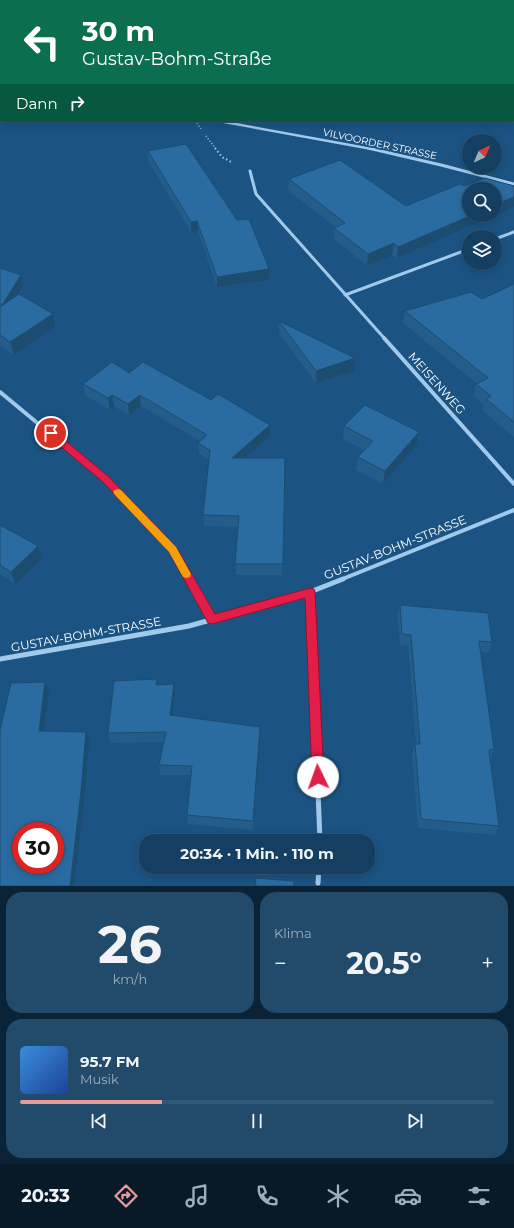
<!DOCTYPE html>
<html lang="de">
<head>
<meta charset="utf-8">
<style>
  body { margin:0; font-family:Montserrat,sans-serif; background:#214a6b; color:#f1f3f6; height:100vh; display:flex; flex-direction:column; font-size:15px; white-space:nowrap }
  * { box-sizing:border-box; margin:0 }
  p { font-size:13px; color:#9dafbe }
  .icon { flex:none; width:22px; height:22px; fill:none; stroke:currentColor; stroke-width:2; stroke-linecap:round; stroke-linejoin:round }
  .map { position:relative; height:886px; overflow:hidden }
  .side { display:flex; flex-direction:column; gap:6px; padding:6px; background:#0b2336; flex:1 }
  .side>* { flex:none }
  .guide { position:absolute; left:0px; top:0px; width:514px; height:122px; box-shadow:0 2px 10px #0003,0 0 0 1px #335877; background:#0b6e4f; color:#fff; overflow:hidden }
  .needle { width:26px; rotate:44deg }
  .fabs { position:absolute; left:462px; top:134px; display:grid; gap:8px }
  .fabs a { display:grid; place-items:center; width:40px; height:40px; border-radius:50%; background:#143f62; box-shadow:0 2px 10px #0003,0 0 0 1px #335877; font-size:20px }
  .speed { position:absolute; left:12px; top:822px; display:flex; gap:8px; font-size:20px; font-weight:700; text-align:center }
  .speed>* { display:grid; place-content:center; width:52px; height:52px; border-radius:50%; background:#143f62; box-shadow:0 2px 10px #0003,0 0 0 1px #335877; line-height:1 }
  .speed .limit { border:6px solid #d22; background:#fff; color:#111 }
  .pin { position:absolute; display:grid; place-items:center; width:34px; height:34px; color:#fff; margin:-17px; border:2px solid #fff; border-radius:50%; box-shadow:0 1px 4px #0007 }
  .me { position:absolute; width:44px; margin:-22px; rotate:357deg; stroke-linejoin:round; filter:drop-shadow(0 0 3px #0008) }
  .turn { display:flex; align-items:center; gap:14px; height:84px; padding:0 16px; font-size:18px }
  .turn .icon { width:52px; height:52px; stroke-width:2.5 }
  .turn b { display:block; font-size:28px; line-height:34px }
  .then { display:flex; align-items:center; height:38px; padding:0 16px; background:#0003; gap:8px; font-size:15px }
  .big { font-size:30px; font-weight:700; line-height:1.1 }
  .side .tile { flex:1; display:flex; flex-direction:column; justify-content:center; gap:6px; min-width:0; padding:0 14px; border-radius:16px; background:#214a6b }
  .side .dial { align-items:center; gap:0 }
  .dial b { font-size:52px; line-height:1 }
  .song { display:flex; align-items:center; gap:12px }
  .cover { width:48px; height:48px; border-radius:6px; background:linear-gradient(135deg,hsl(210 70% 55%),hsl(220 70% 35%)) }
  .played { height:4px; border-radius:2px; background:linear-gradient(90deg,#e69b98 30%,#335877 30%) }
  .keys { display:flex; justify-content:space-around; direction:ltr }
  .heat { display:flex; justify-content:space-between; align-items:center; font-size:22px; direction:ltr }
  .side .tiles { flex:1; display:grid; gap:6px; grid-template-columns:1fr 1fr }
  .tile:last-child { grid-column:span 2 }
  .trip { position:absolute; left:139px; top:834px; width:236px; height:40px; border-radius:16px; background:#143f62; box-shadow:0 2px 10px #0003,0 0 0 1px #335877; font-weight:700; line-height:40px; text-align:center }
  .menu { display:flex; height:64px; justify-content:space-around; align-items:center; background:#081927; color:#9dafbe }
  .menu .icon { width:28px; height:28px }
  .menu .selected { color:#e69b98 }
  .menu b { font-size:18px; color:#f1f3f6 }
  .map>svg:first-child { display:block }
</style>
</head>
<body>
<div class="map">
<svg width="514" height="886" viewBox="0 0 514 886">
  <rect width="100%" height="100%" fill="#1b5483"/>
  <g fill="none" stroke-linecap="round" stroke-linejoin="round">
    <path stroke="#a0caeb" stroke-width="1.5" stroke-dasharray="1 2" stroke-linecap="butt" d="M195 121 202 130
      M206 136 216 149"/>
    <path stroke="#a0caeb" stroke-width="2" stroke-dasharray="1.5 2.5" stroke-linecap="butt" d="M215 148 222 157 233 163"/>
    <path stroke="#a0caeb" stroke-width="2.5" d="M219 121 372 149"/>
    <path stroke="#a0caeb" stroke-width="3" d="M368 148 441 165 514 184
      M250 171 256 194 385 339
      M495 239 514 232
      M345 295 469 249"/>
    <path stroke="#a0caeb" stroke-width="4" d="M384 338 514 484
      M0 392 106 480 173 550 190 580
      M340 580 514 510"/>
    <path stroke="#a0caeb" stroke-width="5" d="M189 579 212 619
      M310 592 320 841
      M0 659 189 626 310 592 343 579
      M318 883 319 867"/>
  </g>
  <path fill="#245d8a" d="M148 151 269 280 217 287 198 231 191 232 148 161Z
    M289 179 406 206 465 186 514 207 397 258 392 255 367 266 334 239V228L335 227 288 190Z
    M0 268 21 275 23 286 18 295 55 327 14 355 0 346Z
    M514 284V437L483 411 484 405 473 396 476 384H477L403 323 405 311 482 299Z
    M279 321 354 371 316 383 279 334Z
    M129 373 211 400 270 425V436L245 458H285L282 575H236L235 564 238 527 204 526 203 515 209 460 199 454 198 443 200 441 141 406 129 416 114 406 110 410 85 395 83 384Z
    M344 426 419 432 417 445 383 484 356 470 358 457 364 450 343 439Z
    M0 525 38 546 42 559 15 584 0 574Z
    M400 605 492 642 488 653 481 652 494 749 490 759 499 826 495 835 418 828 412 754 415 744H416L408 646 400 645 397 616Z
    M158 684H174L175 694 173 716 260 727V736L253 830 188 824 187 815 191 775H160L159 765 164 742 110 743 108 733Z"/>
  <path fill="#1d4c71" d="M514 197V207L397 258 398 247 472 215H495V205Z
    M197 221 198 231 191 232V222Z
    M394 243 392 255 367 266 368 254Z
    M269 269V280L217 287V277Z
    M21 275 23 286 5 316 2 305Z
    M53 314 55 327 14 355 10 342Z
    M355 358 354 371 316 383V371Z
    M112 395 114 406 110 410 108 398Z
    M140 395 141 406 129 416 128 404Z
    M270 425V436L232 469V458Z
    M419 432 417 445 383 484 385 471Z
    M38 546 42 559 15 584 11 572Z
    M45 682 49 693 42 741 39 731Z
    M174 684 175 694 172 725 170 715Z
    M260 727V736L253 830V821Z
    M86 732 89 742 84 801 74 886H70Z"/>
  <path fill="#2a6ca1" stroke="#1d4c71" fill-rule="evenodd" d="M186 144 237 220 249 219 269 269 217 277 197 221 191 222 148 151Z
    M340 160 406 206 460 184 465 186 485 178 514 186V197L495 205V189H469V215H472L398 247 394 243 368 254 334 228 345 223 289 179Z
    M0 268 21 275 2 305 0 304Z
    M514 284V422L486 399 491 396 476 384 488 378 405 311 471 292 482 299Z
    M19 294 53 314 10 342 0 335V307Z
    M279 321 355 358 316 371Z
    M112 362 129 373 143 362 211 400 218 394 270 425 232 458H285L283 564H235L239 516 203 515 210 450 198 443 207 435 140 395 128 404 112 395 108 398 83 384Z
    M365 405 419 432 385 471 358 457 373 441 344 426Z
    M0 525 38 546 11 572 0 565Z
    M400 605 488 613 492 642 479 641 494 749 489 750 499 826 421 819 415 744H420L411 635 402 634Z
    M157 679 156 685 174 684 170 715 260 727 253 821 187 815 192 766 159 765 166 732 108 733 114 681Z
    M45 682 39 731 86 732 81 791 70 886H0V730L11 683ZM21 831H55V865H21Z
    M255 878 294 881V886H256Z"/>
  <path fill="#e11d48" stroke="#92132f" d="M51 430 54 431 109 477 176 547 215 614 310 588 314 589 315 592 324 777 322 781 318 783 313 781 312 777 305 598 212 624 208 623 169 552 103 482 48 436 47 433 48 431Z"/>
  <path fill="#f59e0b" d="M118 489 121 490 176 547 191 574 190 577 186 578 183 577 169 552 115 495 113 492 115 490Z"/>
  <g text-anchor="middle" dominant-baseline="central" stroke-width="4" stroke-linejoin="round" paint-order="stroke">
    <g font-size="10" fill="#fff" stroke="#1b5483">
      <text transform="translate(380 144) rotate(12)">VILVOORDER STRASSE</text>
    </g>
    <g font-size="12" fill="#fff" stroke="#1b5483">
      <text transform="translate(437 383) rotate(48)">MEISENWEG</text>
      <text transform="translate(395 547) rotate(-22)">GUSTAV-BOHM-STRASSE</text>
      <text transform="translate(86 634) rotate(-10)">GUSTAV-BOHM-STRASSE</text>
    </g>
  </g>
</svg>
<div class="fabs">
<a><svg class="needle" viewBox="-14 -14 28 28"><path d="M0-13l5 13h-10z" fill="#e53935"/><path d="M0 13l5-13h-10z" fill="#9dafbe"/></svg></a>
<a><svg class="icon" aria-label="search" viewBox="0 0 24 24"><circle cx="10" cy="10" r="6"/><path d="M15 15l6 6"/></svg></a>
<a><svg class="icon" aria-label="layers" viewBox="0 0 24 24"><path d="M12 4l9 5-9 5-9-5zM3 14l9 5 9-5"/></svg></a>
</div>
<div class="speed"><div class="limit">30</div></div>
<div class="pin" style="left:51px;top:433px;background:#d93025"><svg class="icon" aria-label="arrive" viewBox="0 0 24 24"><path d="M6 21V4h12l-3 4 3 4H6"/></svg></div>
<svg class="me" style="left:318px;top:777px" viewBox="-20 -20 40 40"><circle r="19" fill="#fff"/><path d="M0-13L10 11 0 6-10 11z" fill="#e11d48"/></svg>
<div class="trip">20:34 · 1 Min. · 110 m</div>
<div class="guide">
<div class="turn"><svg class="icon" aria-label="left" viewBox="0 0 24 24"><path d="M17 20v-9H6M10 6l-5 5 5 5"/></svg><div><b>30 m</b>Gustav-Bohm-Straße</div></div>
<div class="then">Dann<svg class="icon" aria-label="right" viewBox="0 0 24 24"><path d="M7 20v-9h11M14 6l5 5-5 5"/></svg></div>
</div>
</div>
<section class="side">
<div class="tiles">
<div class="tile dial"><b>26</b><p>km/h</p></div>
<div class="tile"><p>Klima</p>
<div class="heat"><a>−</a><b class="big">20.5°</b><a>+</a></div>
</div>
<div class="tile">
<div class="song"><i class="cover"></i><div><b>95.7 FM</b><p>Musik</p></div></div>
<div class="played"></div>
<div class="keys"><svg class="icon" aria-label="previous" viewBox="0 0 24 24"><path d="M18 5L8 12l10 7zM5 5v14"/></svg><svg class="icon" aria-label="pause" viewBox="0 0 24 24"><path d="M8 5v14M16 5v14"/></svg><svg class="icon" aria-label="next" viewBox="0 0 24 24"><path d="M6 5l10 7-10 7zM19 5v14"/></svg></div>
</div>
</div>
</section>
<nav class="menu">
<b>20:33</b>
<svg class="icon selected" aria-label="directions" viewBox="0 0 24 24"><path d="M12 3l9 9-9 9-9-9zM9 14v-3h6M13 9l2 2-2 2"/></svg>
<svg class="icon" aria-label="music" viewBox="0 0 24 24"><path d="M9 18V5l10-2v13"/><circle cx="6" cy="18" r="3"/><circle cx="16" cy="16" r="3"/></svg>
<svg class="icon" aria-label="phone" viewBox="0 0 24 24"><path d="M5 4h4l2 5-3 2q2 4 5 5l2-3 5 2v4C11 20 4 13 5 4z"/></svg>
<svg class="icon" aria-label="climate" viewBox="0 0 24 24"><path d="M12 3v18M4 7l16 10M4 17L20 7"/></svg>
<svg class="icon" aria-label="car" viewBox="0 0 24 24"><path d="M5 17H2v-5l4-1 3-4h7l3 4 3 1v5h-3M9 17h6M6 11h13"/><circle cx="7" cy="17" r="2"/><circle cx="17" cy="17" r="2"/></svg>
<svg class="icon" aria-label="filters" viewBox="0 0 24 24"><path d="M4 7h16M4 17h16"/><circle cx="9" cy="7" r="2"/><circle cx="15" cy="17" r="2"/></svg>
</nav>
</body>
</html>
